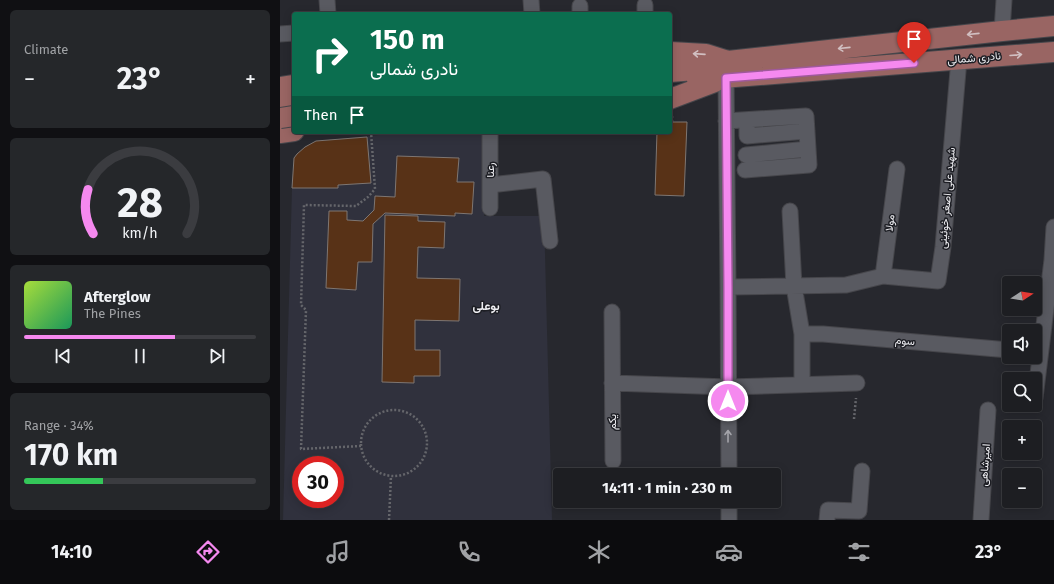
<!DOCTYPE html>
<html lang="en">
<head>
<meta charset="utf-8">
<style>
  body { margin:0; font-family:"Fira Sans",Vazirmatn,sans-serif; background:#25272a; color:#f1f3f6; height:100vh; display:flex; flex-direction:column; font-size:15px; white-space:nowrap }
  * { box-sizing:border-box; margin:0 }
  p { font-size:13px; color:#a0a2a5 }
  .icon { flex:none; width:22px; height:22px; fill:none; stroke:currentColor; stroke-width:2; stroke-linecap:round; stroke-linejoin:round }
  .map { position:relative; flex:1; overflow:hidden }
  .details { display:flex; flex-direction:column; gap:10px; padding:10px; background:#101013; width:280px }
  .details>* { flex:none }
  .banner { position:absolute; left:12px; top:12px; width:380px; height:122px; border-radius:4px; box-shadow:0 2px 10px #0003,0 0 0 1px #3b3c40; background:#0b6e4f; color:#fff; overflow:hidden }
  .needle { width:26px; rotate:78deg }
  .buttons { position:absolute; left:722px; top:276px; display:grid; gap:8px }
  .buttons a { display:grid; place-items:center; width:40px; height:40px; border-radius:4px; background:#1d1e22; box-shadow:0 2px 10px #0003,0 0 0 1px #3b3c40; font-size:20px }
  .speed { position:absolute; left:12px; top:456px; display:flex; gap:8px; font-size:20px; font-weight:700; text-align:center }
  .speed>* { display:grid; place-content:center; width:52px; height:52px; border-radius:50%; background:#1d1e22; box-shadow:0 2px 10px #0003,0 0 0 1px #3b3c40; line-height:1 }
  .speed .limit { border:6px solid #d22; background:#fff; color:#111 }
  .pin { position:absolute; display:grid; place-items:center; width:34px; height:34px; color:#fff; margin:-41px -17px; border-radius:50% 50% 50% 0; rotate:-45deg; box-shadow:0 0 4px #0007 }
  .pin .icon { rotate:45deg }
  .me { position:absolute; width:44px; margin:-22px; rotate:0deg; stroke-linejoin:round; filter:drop-shadow(0 0 3px #0008) }
  .turn { display:flex; align-items:center; gap:14px; height:84px; padding:0 12px; font-size:18px }
  .turn .icon { width:52px; height:52px; stroke-width:2.5 }
  .turn b { display:block; font-size:28px; line-height:34px }
  .then { display:flex; align-items:center; height:38px; padding:0 12px; background:#0003; gap:8px; font-size:15px }
  .big { font-size:30px; font-weight:700; line-height:1.1 }
  .details .card { flex:1; display:flex; flex-direction:column; justify-content:center; gap:6px; min-width:0; padding:0 14px; border-radius:6px; background:#25272a }
  .details .dial { align-items:center; gap:0 }
  .dial svg { height:104px; overflow:visible; fill:none; stroke:#3b3c40; stroke-width:7; stroke-linecap:round; text-anchor:middle }
  .dial text { fill:#f1f3f6; stroke:none }
  .song { display:flex; align-items:center; gap:12px }
  .cover { width:48px; height:48px; border-radius:6px; background:linear-gradient(135deg,hsl(80 70% 55%),hsl(150 70% 35%)) }
  .played { height:4px; border-radius:2px; background:linear-gradient(90deg,#f589ef 65%,#3b3c40 65%) }
  .keys { display:flex; justify-content:space-around; direction:ltr }
  .heat { display:flex; justify-content:space-between; align-items:center; font-size:22px; direction:ltr }
  .charge { height:6px; border-radius:3px; background:linear-gradient(90deg,#34c759 34%,#3b3c40 0) }
  .trip { position:absolute; left:273px; top:468px; width:228px; height:40px; border-radius:4px; background:#1d1e22; box-shadow:0 2px 10px #0003,0 0 0 1px #3b3c40; font-weight:700; line-height:40px; text-align:center }
  .tab-bar { display:flex; height:64px; justify-content:space-around; align-items:center; background:#0c0c0e; color:#a0a2a5 }
  .tab-bar .icon { width:28px; height:28px }
  .tab-bar .active { color:#f589ef }
  .tab-bar b { font-size:18px; color:#f1f3f6 }
  main { display:flex; flex:1; min-height:0 }
  .map>svg:first-child { display:block }
</style>
</head>
<body>
<main>
<section class="details">
<div class="card"><p>Climate</p>
<div class="heat"><a>−</a><b class="big">23°</b><a>+</a></div>
</div>
<div class="card dial"><svg viewBox="0 0 100 80">
<path d="M14 69A42 42 0 1 1 86 69"/>
<path d="M14 69A42 42 0 0 1 10 35" stroke="#f589ef"/>
<text x="50" y="56" font-size="32" font-weight="700">28</text>
<text x="50" y="72" font-size="11">km/h</text>
</svg></div>
<div class="card">
<div class="song"><i class="cover"></i><div><b>Afterglow</b><p>The Pines</p></div></div>
<div class="played"></div>
<div class="keys"><svg class="icon" aria-label="previous" viewBox="0 0 24 24"><path d="M18 5L8 12l10 7zM5 5v14"/></svg><svg class="icon" aria-label="pause" viewBox="0 0 24 24"><path d="M8 5v14M16 5v14"/></svg><svg class="icon" aria-label="next" viewBox="0 0 24 24"><path d="M6 5l10 7-10 7zM19 5v14"/></svg></div>
</div>
<div class="card"><p>Range · 34%</p><b class="big">170 km</b><div class="charge"></div></div>
</section>
<div class="map">
<svg width="774" height="520" viewBox="0 0 774 520">
  <rect width="100%" height="100%" fill="#27282e"/>
  <path fill="#30313d" fill-rule="evenodd" d="M131 132H204V216H264L272 520H3L12 188 14 158 17 154 25 147 36 141ZM21 465H55V499H21Z"/>
  <path fill="#583217" stroke="#7e7672" d="M390 122H407L404 196 375 195 377 132H390Z
    M87 137 91 183 58 185V188H12L14 158 17 154 25 147 36 141Z
    M117 156 179 158 177 182H194L192 214 175 213V216L105 213 93 224 92 262H78L76 290 46 288 49 211H67V220L83 221 94 210 95 196 115 197Z
    M105 215 138 216V221L165 222 164 248 138 247 137 278 180 279 179 321 135 320V350H160V376H134V383L102 382Z"/>
  <g fill="none" stroke-linecap="round" stroke-linejoin="round">
    <g stroke="#46464b" stroke-width="17">
      <path id="minor" d="M47 0 48 14
        M251 0 252 14
        M365 5V14
        M300 6V14
        M722 31 724 0
        M0 34 14 33
        M446 78 448 287 449 475
        M467 120V136L527 131
        M446 121 526 116 529 165 465 170
        M210 132V208
        M466 155 528 149
        M210 185 263 179 270 241
        M510 211 514 286 522 334V384
        M603 276 617 169
        M448 287 566 285 603 276 658 281 663 247 679 59
        M332 312 333 461
        M522 334H543L729 350
        M332 383 448 387 577 383
        M755 398 772 260 774 227
        M449 501V520
        M547 520 548 510 579 511 582 471
        M701 520 708 410"/>
    </g>
    <g stroke="#46464b" stroke-width="22">
      <path id="major" d="M390 52 426 54 448 61
        M390 72 428 69 448 61 722 31 774 26
        M417 80 774 52
        M0 87 14 85
        M390 99 435 82
        M0 101 14 99
        M0 133 14 131"/>
    </g>
    <path stroke="#65666b" stroke-width="2.5" stroke-dasharray="2 2" stroke-linecap="butt" d="M392 122V114
      M81 443a33 33 0 1 1 66 0a33 33 0 1 1-66 0Z
      M574 419 576 398
      M81 446 21 449 26 310 21 305 24 205 76 206 88 197 95 189 91 132
      M109 520 111 476"/>
    <use href="#minor" stroke="#595a61" stroke-width="15"/>
    <use href="#major" stroke="#996563" stroke-width="20"/>
    <g stroke="#46464b" stroke-width="22" stroke-linecap="butt">
      <path id="major-bridge" d="M0 118 14 116"/>
    </g>
    <use href="#major-bridge" stroke="#996563" stroke-width="20"/>
  </g>
  <defs><path id="oneway-shaft" d="M-6 0H5M1.5-3L5.5 0L1.5 3" fill="none" stroke-width="1.6" stroke-linecap="round" stroke-linejoin="round"/></defs>
  <g stroke="#d1bfc1">
    <use href="#oneway-shaft" transform="translate(693 34) rotate(174)"/>
    <use href="#oneway-shaft" transform="translate(564 48) rotate(174)"/>
    <use href="#oneway-shaft" transform="translate(419 54) rotate(-176)"/>
    <use href="#oneway-shaft" transform="translate(736 55) rotate(-5)"/>
  </g>
  <use stroke="#a4a4aa" href="#oneway-shaft" transform="translate(448 436) rotate(-90)"/>
  <g fill="none" stroke-linecap="round" stroke-linejoin="round">
    <g stroke="#9f599b" stroke-width="10">
      <path id="route" d="M448 401V287L446 78 634 63"/>
    </g>
    <use href="#route" stroke="#f589ef" stroke-width="7"/>
  </g>
  <g text-anchor="middle" dominant-baseline="central" stroke-width="3" stroke-linejoin="round" paint-order="stroke">
    <g font-size="11" fill="#efeff3" stroke="#1d1e24">
      <text transform="translate(694 58) rotate(-5)">نادری شمالی</text>
      <text transform="translate(210 170) rotate(-90)">رعنا</text>
      <text transform="translate(667 198) rotate(-85)">شهید علی اصغر خوئینی</text>
      <text transform="translate(610 223) rotate(-83)">مولا</text>
      <text transform="translate(625 341) rotate(5)">سوم</text>
      <text transform="translate(332 422) rotate(-90)">یکم</text>
      <text transform="translate(705 465) rotate(-86)">امیرشاهی</text>
    </g>
    <g font-size="12" font-weight="bold" fill="#efeff3" stroke="#1d1e24">
      <text x="206" y="306">بوعلی</text>
    </g>
  </g>
</svg>
<div class="buttons">
<a><svg class="needle" viewBox="-14 -14 28 28"><path d="M0-13l5 13h-10z" fill="#e53935"/><path d="M0 13l5-13h-10z" fill="#a0a2a5"/></svg></a>
<a><svg class="icon" aria-label="sound" viewBox="0 0 24 24"><path d="M4 9h4l5-4v14l-5-4H4zM17 9q2 3 0 6"/></svg></a>
<a><svg class="icon" aria-label="search" viewBox="0 0 24 24"><circle cx="10" cy="10" r="6"/><path d="M15 15l6 6"/></svg></a>
<a>+</a>
<a>−</a>
</div>
<div class="speed"><div class="limit">30</div></div>
<div class="pin" style="left:634px;top:63px;background:#d93025"><svg class="icon" aria-label="arrive" viewBox="0 0 24 24"><path d="M6 21V4h12l-3 4 3 4H6"/></svg></div>
<svg class="me" style="left:448px;top:401px" viewBox="-20 -20 40 40"><circle r="17" fill="#f589ef" stroke="#fff" stroke-width="3"/><path d="M0-11L8 9 0 5-8 9z" fill="#fff"/></svg>
<div class="trip">14:11 · 1 min · 230 m</div>
<div class="banner">
<div class="turn"><svg class="icon" aria-label="right" viewBox="0 0 24 24"><path d="M7 20v-9h11M14 6l5 5-5 5"/></svg><div><b>150 m</b>نادری شمالی</div></div>
<div class="then">Then<svg class="icon" aria-label="arrive" viewBox="0 0 24 24"><path d="M6 21V4h12l-3 4 3 4H6"/></svg></div>
</div>
</div>
</main>
<nav class="tab-bar">
<b>14:10</b>
<svg class="icon active" aria-label="directions" viewBox="0 0 24 24"><path d="M12 3l9 9-9 9-9-9zM9 14v-3h6M13 9l2 2-2 2"/></svg>
<svg class="icon" aria-label="music" viewBox="0 0 24 24"><path d="M9 18V5l10-2v13"/><circle cx="6" cy="18" r="3"/><circle cx="16" cy="16" r="3"/></svg>
<svg class="icon" aria-label="phone" viewBox="0 0 24 24"><path d="M5 4h4l2 5-3 2q2 4 5 5l2-3 5 2v4C11 20 4 13 5 4z"/></svg>
<svg class="icon" aria-label="climate" viewBox="0 0 24 24"><path d="M12 3v18M4 7l16 10M4 17L20 7"/></svg>
<svg class="icon" aria-label="car" viewBox="0 0 24 24"><path d="M5 17H2v-5l4-1 3-4h7l3 4 3 1v5h-3M9 17h6M6 11h13"/><circle cx="7" cy="17" r="2"/><circle cx="17" cy="17" r="2"/></svg>
<svg class="icon" aria-label="filters" viewBox="0 0 24 24"><path d="M4 7h16M4 17h16"/><circle cx="9" cy="7" r="2"/><circle cx="15" cy="17" r="2"/></svg>
<b>23°</b>
</nav>
</body>
</html>
